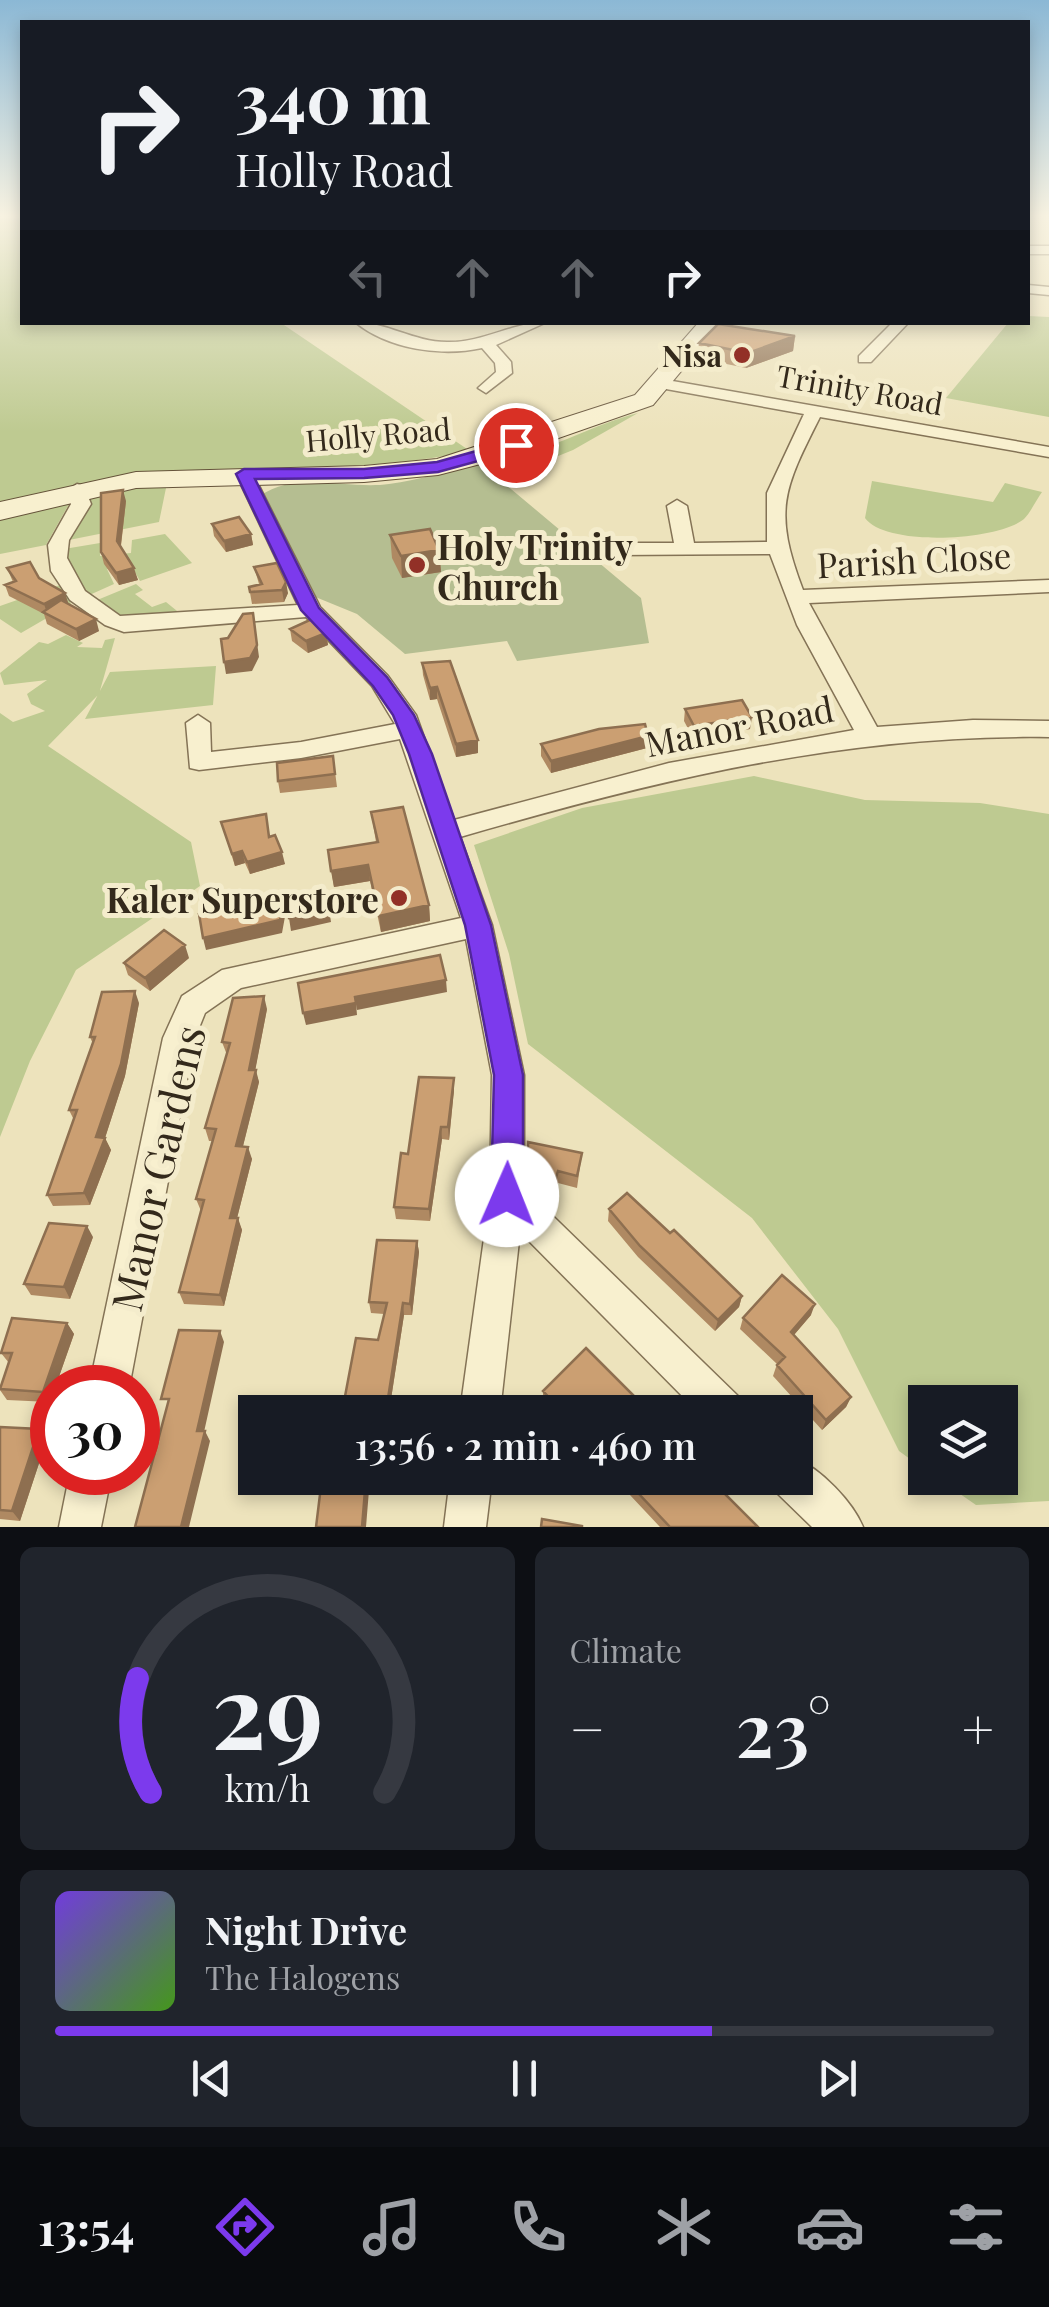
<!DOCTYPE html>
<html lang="en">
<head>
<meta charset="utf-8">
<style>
  body { margin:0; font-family:"Playfair Display",serif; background:#20242c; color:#f1f3f6; height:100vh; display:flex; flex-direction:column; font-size:38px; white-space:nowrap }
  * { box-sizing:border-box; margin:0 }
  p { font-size:32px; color:#9ea1a6 }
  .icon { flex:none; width:55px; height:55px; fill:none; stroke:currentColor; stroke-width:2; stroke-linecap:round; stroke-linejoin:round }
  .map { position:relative; height:1527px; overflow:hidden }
  .drawer { display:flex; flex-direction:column; gap:20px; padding:20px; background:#0d0f14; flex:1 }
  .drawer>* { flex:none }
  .banner { position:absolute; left:20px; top:20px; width:1010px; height:305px; border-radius:0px; box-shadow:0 5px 15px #0003; background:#171b24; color:#f1f3f6; overflow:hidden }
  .controls { position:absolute; left:908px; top:1385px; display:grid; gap:20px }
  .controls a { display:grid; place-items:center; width:110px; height:110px; border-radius:0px; background:#171b24; box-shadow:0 5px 15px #0003; font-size:50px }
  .speed { position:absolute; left:30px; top:1365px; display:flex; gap:20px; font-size:50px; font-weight:700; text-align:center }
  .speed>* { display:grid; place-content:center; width:130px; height:130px; border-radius:50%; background:#171b24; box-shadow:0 5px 15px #0003; line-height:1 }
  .speed .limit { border:15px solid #d22; background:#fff; color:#111 }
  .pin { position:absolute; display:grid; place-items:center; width:85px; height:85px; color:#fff; margin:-42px; border:5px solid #fff; border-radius:50%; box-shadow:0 2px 10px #0007 }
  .me { position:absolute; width:110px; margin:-55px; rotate:1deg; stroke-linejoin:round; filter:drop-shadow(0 0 8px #0008) }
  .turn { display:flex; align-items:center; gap:35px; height:210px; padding:0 50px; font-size:45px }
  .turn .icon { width:130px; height:130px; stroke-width:2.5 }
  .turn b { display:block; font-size:70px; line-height:85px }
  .lanes { display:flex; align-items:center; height:95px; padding:0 50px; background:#0003; justify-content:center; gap:50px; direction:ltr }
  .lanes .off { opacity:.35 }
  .big { font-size:75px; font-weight:600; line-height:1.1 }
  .drawer .card { flex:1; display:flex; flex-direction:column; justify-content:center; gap:15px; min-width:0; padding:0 35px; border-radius:15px; background:#20242c }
  .drawer .dial { align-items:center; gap:0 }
  .dial svg { height:260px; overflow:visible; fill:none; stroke:#363941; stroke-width:7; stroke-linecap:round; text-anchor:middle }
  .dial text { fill:#f1f3f6; stroke:none }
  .song { display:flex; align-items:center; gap:30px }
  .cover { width:120px; height:120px; border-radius:15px; background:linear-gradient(135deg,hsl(260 70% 55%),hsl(100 70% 35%)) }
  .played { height:10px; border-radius:5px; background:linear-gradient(90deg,#7c3aed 70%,#363941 70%) }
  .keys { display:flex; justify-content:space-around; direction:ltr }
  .heat { display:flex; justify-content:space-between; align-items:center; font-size:55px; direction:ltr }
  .drawer .tiles { flex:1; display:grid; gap:20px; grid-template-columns:1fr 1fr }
  .card:last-child { grid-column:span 2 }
  .trip { position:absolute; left:238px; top:1395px; width:575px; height:100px; border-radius:0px; background:#171b24; box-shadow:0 5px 15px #0003; font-weight:600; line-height:100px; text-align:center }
  .tabs { display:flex; height:160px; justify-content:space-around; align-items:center; background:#090b0e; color:#9ea1a6 }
  .tabs .icon { width:70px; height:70px }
  .tabs .on { color:#7c3aed }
  .tabs b { font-size:45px; color:#f1f3f6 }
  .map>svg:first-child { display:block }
</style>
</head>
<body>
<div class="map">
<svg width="1049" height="1527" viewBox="0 0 1049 1527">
  <rect width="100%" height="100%" fill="#ede3bc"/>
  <path fill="#beca91" d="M0 218H22V322L281 323 470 451C370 473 266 465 165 473 108 477 55 490 0 505Z
    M1028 316 1049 317V417L946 398 1008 323 1028 322Z
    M638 413 573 450 516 473 511 475 495 461C547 453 588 426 638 413Z
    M872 481 993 502 1005 483 1042 492C1036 500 1031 512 1024 519 997 541 886 547 865 518Z
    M100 487 166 488 159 522 69 540 82 493Z
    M74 495 46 545 0 554V518Z
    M165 534 192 563 140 581 131 565 107 569 114 584 85 597 64 549 100 543V556L131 553 132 540Z
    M63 584 71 604 21 633 0 619V606Z
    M136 584 143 590 135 594 152 607 166 602 182 615 106 617 90 603Z
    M66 635 83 643 77 647 102 648 105 640 115 638 99 694 48 746 191 842 200 886 76 970 30 1061 0 1137V713L13 722 45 711 31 704 27 694 47 680 4 685 0 673 39 642 48 644Z
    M216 666 213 705 85 719 110 672Z
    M754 776 865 800 980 803 1049 814V1501L976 1505 937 1478H1000V1402H925V1470L899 1451 838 1329 752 1218 528 1044 509 954 474 845 582 808Z"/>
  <path fill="#b5be91" d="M480 463 641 598 649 643 517 661 507 641 405 654 357 614 313 596 260 496C296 470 348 490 389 484 420 480 450 470 480 463Z"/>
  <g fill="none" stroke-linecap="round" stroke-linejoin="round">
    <g stroke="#847356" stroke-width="3">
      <path id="street" d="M1028 246H1049V254H1028Z
        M1028 285 1049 287V295L1028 293Z
        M355 322C386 322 414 342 447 342 483 343 513 322 547 322L496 345 511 362 512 373 486 393 478 388 496 372 495 363 482 348C441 357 388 349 355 322Z
        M893 322H909L871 362H859V356Z
        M661 379 1049 447V457L820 417C783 490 773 511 803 590L1049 580V592L809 603 877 727 973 720 1049 721V737C843 734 657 780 460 837L492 925 524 1075V1188L740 1398 746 1412H698L520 1232 500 1412H460L490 1195 492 1075 466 939 241 988 205 1013 195 1038 129 1388H89L163 1038 182 996 222 970 461 918 400 739 301 758 199 770 190 768 186 723 198 715 210 723 211 752 301 742 395 724 372 686 306 617 124 632 105 625 70 600 51 571 48 545 71 504 68 490 77 484 84 486 91 504 69 540 67 558 85 591 120 616 298 605 236 474 251 470 320 607 388 676 416 715 454 820 669 763 854 730 797 625 770 554 614 555 604 549 614 543H674L667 506 677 500 687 506 694 543 767 542V493L804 414 655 387 653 384Z
        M795 1458C821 1469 853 1502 863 1527H812L777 1493 771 1478H795Z
        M70 1472H112L101 1527H59Z
        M450 1478H492L486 1527H444Z"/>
    </g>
    <g stroke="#65533a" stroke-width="2">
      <path id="secondary" d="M699 322H722L653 405 496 460 438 475 364 482 136 488 0 520V502L136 472 364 466 437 459 635 395Z"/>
    </g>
    <use href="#street" fill="#f8f0cf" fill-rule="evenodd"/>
    <use href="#secondary" fill="#f8f0cf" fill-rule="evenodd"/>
  </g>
  <path fill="#af8962" d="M795 336 793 351 746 368 697 358 699 343Z
    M126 501 121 546 138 580 119 585 104 564 101 552Z
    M212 524 251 534 253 545 226 552 214 536Z
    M390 535 439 550 441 572 402 578 392 558Z
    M254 567 288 593 284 602 252 604 249 587 259 584Z
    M7 568 39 578 99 631 79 641 47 624 44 614 9 596 5 585 13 582Z
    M290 629 326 633 328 645 308 653 292 641Z
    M422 663 478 740V753L456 757 437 699 430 700 423 675Z
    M685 709 750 729 693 738 684 721Z
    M648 736 647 748 551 773 541 756V744Z
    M333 756 337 787 280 793 278 781Z
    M371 812 429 905 430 921 381 932 370 881 334 887 328 850 376 842Z
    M221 822 270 837 285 864 250 874 245 863 235 866Z
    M189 958 150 991 128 975 124 963Z
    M139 1003 125 1076 105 1138 111 1150 90 1205 53 1206 47 1195 74 1120 69 1110 93 1044 90 1037Z
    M267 1009 255 1070 259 1082 243 1146 252 1159 237 1218 242 1230 224 1306 184 1304 179 1292 201 1211 196 1199 213 1141H209L205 1128 227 1055 222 1042Z
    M454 1090 449 1140 442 1139 430 1221 396 1219 394 1207 408 1154Z
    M528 1142 582 1153 577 1188 558 1183 554 1196 534 1189 535 1175 528 1174Z
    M609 1209 670 1233 742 1296 739 1307 715 1331 638 1257 608 1221Z
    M93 1237 70 1299 31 1295 24 1284Z
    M417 1241 419 1252 412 1315H404L389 1412H344L343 1407 378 1340 384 1314 371 1313 369 1302Z
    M811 1315 794 1335 851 1397 846 1407 822 1430 773 1376 777 1364 740 1329 743 1318Z
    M67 1323 74 1334 50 1402 7 1400 0 1390V1388L9 1363 1 1353Z
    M543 1391 650 1412H553L543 1401Z
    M0 1427 47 1439 20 1521 0 1519Z
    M614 1478H714L721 1490 758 1527H660Z"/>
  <path fill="#8e6f50" d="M795 336 793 351 746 368 748 353Z
    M123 490 126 501 120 552 117 541Z
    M251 534 253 545 226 552 224 541Z
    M439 550 441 572 402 578 401 556Z
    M134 568 138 580 119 585 116 573Z
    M286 582 288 593 284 602 282 590Z
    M65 593 69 605 48 616 44 604Z
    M253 613 259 657 252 671 226 674 224 662Z
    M96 619 99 631 79 641 76 629Z
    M326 633 328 645 308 653 306 641Z
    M437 687V699L430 700V688Z
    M752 717 750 729 693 738 694 726Z
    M648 736 647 748 551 773V761Z
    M478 740V753L456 757V744Z
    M242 851 245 863 235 866 232 854Z
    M282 852 285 864 250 874 247 862Z
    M368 865 370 881 334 887 331 871Z
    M284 898 286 911 282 933 206 950 203 938Z
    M429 905 430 921 381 932 379 916Z
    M329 909 331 922 291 931 289 918Z
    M185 945 189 958 150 991 145 978Z
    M446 980 447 992 357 1010 355 997Z
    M135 991 139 1003 125 1076 105 1138 111 1150 90 1205 84 1193 96 1137Z
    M264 996 267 1009 253 1082 249 1070Z
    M356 1003 357 1015 306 1025 303 1013Z
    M256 1070 259 1082 240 1158 236 1146Z
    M454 1078V1090L449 1140 448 1127Z
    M441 1127 442 1139 430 1221 429 1209Z
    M248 1147 252 1159 234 1230 230 1218Z
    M238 1218 242 1230 224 1306 220 1295Z
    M87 1226 93 1237 70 1299 64 1287Z
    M417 1241 419 1252 412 1315 410 1304Z
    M742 1296 739 1307 715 1331 718 1320Z
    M403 1303 404 1315 389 1412H386Z
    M815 1304 811 1315 787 1343 791 1332Z
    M67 1323 74 1334 55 1388H52L50 1402 43 1392Z
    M220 1331 224 1342 202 1441 197 1431Z
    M851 1397 846 1407 822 1430 826 1420Z
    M39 1429 47 1439 20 1521 12 1511Z
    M205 1431 210 1441 189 1527H181Z
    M366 1478H370L366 1527H362Z"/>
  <path fill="#cb9f72" stroke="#8e6f50" stroke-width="2.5" d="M718 324 795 336 748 353 699 343Z
    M123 490 117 541 134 568 116 573 101 552V493Z
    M239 517 251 534 224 541 212 524Z
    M430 529 439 550 401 556 390 535Z
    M30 562 39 578 65 593 44 604 5 585 16 581 7 568Z
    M277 563 286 582 282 590 250 592 249 587 262 584 254 567Z
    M61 600 96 619 76 629 43 612Z
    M253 613 257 645 250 658 224 662 221 639 228 638 243 614Z
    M312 619 326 633 306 641 290 629Z
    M450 661 478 740 456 744 437 687 430 688 422 663Z
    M742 700 752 717 694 726 685 709Z
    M645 724 648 736 551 761 541 744 599 729Z
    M333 756 335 774 278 781 277 763Z
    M403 807 429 905 379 916 368 865 331 871 328 850 378 842 371 812Z
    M266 814 269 837 275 835 282 852 247 862 242 851 232 854 221 822Z
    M324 888 329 909 289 918 286 896Z
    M284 898 280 920 203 938 199 914Z
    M164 930 185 945 145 978 124 963Z
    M440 955 446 980 355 997 356 1003 303 1013 298 983Z
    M135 991 121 1064 96 1137 105 1138 84 1193 47 1195 77 1110H69L95 1037H90L102 992Z
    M264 996 249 1070H256L236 1146 248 1147 230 1218H238L220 1295 179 1292 204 1200 196 1199 216 1129 205 1128 230 1043 222 1042 233 998Z
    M419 1077 454 1078 448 1127H441L429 1209 394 1207 401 1153 408 1154Z
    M528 1142 582 1153 577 1176 558 1171 554 1184 534 1177 537 1164 528 1162Z
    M627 1193 670 1233 674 1230 742 1296 718 1320 640 1246 609 1209Z
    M49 1223 87 1226 64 1287 24 1284Z
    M377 1240 417 1241 410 1304 403 1303 386 1411 343 1407 356 1338 378 1340 387 1303 369 1302Z
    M782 1275 815 1304 791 1332 851 1397 826 1420 777 1365 785 1357 743 1318Z
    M12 1318 67 1323 43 1392 0 1389 12 1353H1Z
    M179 1330 220 1331 197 1431H205L181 1527H135L169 1399H161Z
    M586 1348 650 1412H563L543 1391Z
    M0 1427 39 1429 12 1511 0 1510Z
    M322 1478H366L362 1527H316Z
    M624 1478H714L722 1486 720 1489 758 1527H670Z
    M542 1519 582 1526V1527H541Z"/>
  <linearGradient id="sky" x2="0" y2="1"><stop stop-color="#8bb8d5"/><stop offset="0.5" stop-color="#f7f2e1"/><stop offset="1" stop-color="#f7f2e1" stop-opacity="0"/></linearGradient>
  <rect width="1049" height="432" fill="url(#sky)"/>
  <path fill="#7c3aed" stroke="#51269a" stroke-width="2.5" d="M516 440 524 445 522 449 438 472 364 478 255 479 319 608 387 677 414 715 432 754 491 925 523 1075V1195L518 1205 507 1210 496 1205 491 1195 494 1075 465 925 409 754 393 715 373 686 301 610 236 474 244 469H364L437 462Z"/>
  <g fill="#923027" stroke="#f4eccc" stroke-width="4">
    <circle cx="742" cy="355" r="10"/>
    <circle cx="417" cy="565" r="10"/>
    <circle cx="399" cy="898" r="10"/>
  </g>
  <g text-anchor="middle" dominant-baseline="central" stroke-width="10" stroke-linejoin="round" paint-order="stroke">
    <g font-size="30" font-weight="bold" fill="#33291b" stroke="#f4eccc" text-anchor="end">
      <text x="722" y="355">Nisa</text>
    </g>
    <g font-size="30" fill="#33291b" stroke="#f4eccc">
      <text transform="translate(860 389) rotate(10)">Trinity Road</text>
      <text transform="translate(378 434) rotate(-5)">Holly Road</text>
    </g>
    <g font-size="35" font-weight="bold" fill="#33291b" stroke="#f4eccc" text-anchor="start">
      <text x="437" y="545">Holy Trinity<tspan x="437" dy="40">Church</tspan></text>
      <text x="379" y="898" text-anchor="end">Kaler Superstore</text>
    </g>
    <g font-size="35" fill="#33291b" stroke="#f4eccc">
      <text transform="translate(914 559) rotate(-3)">Parish Close</text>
      <text transform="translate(739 725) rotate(-11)">Manor Road</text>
    </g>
    <g font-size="42" fill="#33291b" stroke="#f4eccc">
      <text transform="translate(157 1168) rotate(-77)">Manor Gardens</text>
    </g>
  </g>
</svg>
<div class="controls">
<a><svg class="icon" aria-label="layers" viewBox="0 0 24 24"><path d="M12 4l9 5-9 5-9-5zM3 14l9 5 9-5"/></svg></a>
</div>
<div class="speed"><div class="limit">30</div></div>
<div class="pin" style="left:516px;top:445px;background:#d93025"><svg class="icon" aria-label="arrive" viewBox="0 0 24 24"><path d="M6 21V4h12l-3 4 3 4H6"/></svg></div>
<svg class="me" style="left:507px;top:1195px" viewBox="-20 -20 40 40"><circle r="19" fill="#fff"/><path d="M0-13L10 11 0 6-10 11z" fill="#7c3aed"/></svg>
<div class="trip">13:56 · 2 min · 460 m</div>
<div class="banner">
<div class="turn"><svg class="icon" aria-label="right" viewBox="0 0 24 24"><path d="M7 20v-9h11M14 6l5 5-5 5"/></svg><div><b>340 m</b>Holly Road</div></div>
<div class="lanes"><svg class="icon off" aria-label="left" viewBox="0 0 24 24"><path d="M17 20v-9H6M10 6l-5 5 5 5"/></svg><svg class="icon off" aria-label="ahead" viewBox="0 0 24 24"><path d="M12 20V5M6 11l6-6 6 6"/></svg><svg class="icon off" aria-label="ahead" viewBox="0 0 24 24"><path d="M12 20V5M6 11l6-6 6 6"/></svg><svg class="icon" aria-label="right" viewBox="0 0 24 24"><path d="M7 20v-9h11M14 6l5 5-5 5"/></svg></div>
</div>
</div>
<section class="drawer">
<div class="tiles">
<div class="card dial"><svg viewBox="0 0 100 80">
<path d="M14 69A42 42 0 1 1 86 69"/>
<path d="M14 69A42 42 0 0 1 10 34" stroke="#7c3aed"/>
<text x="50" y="56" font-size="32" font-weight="700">29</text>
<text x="50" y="72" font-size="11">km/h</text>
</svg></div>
<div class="card"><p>Climate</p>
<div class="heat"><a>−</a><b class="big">23°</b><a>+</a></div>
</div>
<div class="card">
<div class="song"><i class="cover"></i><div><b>Night Drive</b><p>The Halogens</p></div></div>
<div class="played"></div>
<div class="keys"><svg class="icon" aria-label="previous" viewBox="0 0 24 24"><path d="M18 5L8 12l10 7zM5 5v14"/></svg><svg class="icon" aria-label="pause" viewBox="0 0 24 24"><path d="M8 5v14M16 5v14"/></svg><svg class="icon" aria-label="next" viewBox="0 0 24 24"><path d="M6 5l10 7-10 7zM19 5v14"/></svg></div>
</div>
</div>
</section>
<nav class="tabs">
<b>13:54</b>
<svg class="icon on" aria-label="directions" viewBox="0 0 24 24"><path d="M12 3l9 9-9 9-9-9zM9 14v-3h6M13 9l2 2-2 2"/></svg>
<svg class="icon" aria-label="music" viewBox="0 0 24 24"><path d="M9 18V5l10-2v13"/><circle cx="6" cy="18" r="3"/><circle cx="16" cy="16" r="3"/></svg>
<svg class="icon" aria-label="phone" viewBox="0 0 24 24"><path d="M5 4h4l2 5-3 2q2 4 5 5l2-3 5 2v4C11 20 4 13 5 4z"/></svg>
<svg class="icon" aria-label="climate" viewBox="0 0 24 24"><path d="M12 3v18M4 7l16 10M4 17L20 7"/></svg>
<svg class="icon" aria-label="car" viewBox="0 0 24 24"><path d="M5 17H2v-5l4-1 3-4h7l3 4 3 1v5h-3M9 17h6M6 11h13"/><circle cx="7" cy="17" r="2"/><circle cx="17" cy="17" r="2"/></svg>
<svg class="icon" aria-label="filters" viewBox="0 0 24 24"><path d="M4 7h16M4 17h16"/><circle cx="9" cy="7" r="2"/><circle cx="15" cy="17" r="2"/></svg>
</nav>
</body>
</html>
